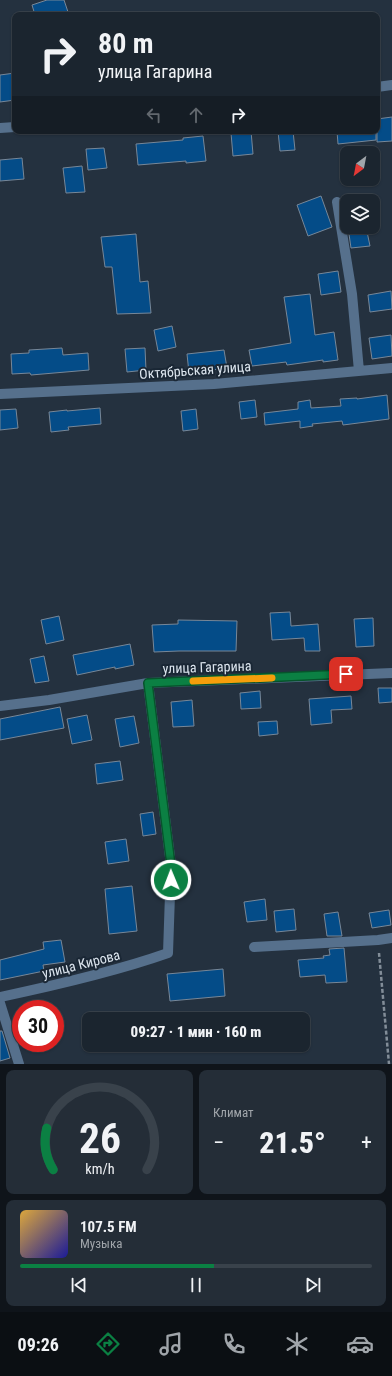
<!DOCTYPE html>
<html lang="ru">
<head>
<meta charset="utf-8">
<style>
  body { margin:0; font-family:"Roboto Condensed",sans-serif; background:#242d37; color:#f1f3f6; height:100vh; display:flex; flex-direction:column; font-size:15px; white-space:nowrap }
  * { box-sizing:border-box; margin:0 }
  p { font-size:13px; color:#a0a5aa }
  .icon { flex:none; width:22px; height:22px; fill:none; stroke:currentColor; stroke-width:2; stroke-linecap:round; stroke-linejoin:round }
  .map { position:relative; height:1064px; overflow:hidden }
  .drawer { display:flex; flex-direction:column; gap:6px; padding:6px; background:#0f141a; flex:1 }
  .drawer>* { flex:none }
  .guide { position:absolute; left:12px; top:12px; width:368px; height:122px; border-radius:8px; box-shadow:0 1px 3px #0004,0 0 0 1px #39424b; background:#1b252f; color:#f1f3f6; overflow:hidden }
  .needle { width:26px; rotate:212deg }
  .fabs { position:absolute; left:340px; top:146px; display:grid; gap:8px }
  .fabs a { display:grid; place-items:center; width:40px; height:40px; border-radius:8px; background:#1b252f; box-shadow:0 1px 3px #0004,0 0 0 1px #39424b; font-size:20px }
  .speed { position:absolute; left:12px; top:1000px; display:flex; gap:8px; font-size:20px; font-weight:700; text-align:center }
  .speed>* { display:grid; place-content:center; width:52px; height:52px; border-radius:50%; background:#1b252f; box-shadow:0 1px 3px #0004,0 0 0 1px #39424b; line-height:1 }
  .speed .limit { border:6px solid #d22; background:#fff; color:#111 }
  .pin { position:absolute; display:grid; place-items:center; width:34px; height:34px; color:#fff; margin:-17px; border-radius:8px; box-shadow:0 2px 6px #0006 }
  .me { position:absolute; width:44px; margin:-22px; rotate:359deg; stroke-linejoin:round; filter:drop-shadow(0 0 3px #0008) }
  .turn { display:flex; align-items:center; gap:14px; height:84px; padding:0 20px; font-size:18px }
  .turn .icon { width:52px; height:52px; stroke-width:2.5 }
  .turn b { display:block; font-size:28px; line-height:34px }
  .lanes { display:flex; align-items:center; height:38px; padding:0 20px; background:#0003; justify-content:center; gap:20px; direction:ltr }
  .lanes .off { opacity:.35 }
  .big { font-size:30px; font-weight:800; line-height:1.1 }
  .drawer .widget { flex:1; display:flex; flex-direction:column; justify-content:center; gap:6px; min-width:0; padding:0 14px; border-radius:8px; background:#242d37 }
  .drawer .dial { align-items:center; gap:0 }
  .dial svg { height:104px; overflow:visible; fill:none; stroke:#39424b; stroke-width:7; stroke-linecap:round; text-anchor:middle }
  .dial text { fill:#f1f3f6; stroke:none }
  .song { display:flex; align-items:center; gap:12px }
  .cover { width:48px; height:48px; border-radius:6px; background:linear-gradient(135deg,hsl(40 70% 55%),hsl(240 70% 35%)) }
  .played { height:4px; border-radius:2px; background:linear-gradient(90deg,#0b8043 55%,#39424b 55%) }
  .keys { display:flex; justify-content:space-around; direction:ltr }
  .heat { display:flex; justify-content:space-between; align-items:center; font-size:22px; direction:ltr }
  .drawer .tiles { flex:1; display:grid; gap:6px; grid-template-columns:1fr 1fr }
  .widget:last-child { grid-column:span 2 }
  .trip { position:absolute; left:82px; top:1012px; width:228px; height:40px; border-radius:8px; background:#1b252f; box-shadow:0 1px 3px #0004,0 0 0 1px #39424b; font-weight:800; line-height:40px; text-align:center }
  .tabs { display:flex; height:64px; justify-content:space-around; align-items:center; background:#0b0f13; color:#a0a5aa }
  .tabs .icon { width:28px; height:28px }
  .tabs .active { color:#0b8043 }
  .tabs b { font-size:18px; color:#f1f3f6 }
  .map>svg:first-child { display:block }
</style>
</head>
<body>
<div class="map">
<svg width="392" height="1064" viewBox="0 0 392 1064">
  <rect width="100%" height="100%" fill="#24313f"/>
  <path fill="#044c88" stroke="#778798" d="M47 0H64L69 15H35L32 5Z
    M15 73V100L0 102V75Z
    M392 117V141L377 142V119Z
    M251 131 253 154 233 156 231 133Z
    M278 131H293L295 150 280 151Z
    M337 131H376V140L338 144Z
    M203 136 206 161 186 163V161L138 165 136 144 183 140V138Z
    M104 148 107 168 88 170 86 149Z
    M22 158 24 179 0 181V160Z
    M82 166 85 192 66 193 63 168Z
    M321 196 332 227 308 236 297 205Z
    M348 227H366L370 246 351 248Z
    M136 234 140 282 148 281 151 313 117 314 112 267H105L101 237Z
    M338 271 341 292 321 295 318 274Z
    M391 291 392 309 370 312 368 295Z
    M310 294 315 335 334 332 338 360 323 362V360L287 365 286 362 252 366 249 350 291 343 284 297Z
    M172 326 176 347 158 351 154 330Z
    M391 335 392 356 372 359 369 338Z
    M62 348 63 355 88 353 89 370 31 375 30 373 12 374 11 354 29 353V350Z
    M145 348 146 370 127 372 125 349Z
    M224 350 227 368 189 373 187 354Z
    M387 395 389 419 343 425 342 421 312 424 313 426 300 428V421L265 425 264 413 298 409V402L310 400 311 408 341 406 340 399 357 398V399Z
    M255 400 257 417 241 419 239 402Z
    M100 408 101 424 68 427 69 430 51 432 49 412 67 410V411Z
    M16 409 18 428 0 430V410Z
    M196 409 198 429 183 431 181 411Z
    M290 612 291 626 318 624 320 651H305L304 638 272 640 270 613Z
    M59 616 64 640 46 644 41 620Z
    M373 618 374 646 356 647 354 619Z
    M178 620 237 621 236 651H179L154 652 152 625 178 624Z
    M130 644 134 665 115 669V667L77 675 73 655Z
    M44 656 49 681 35 683 30 659Z
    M378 688H392V702L379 703Z
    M260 691 261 708 241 709 240 693Z
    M351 696 352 709 331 710 332 723 311 725 309 699Z
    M192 700 194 726 173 727 171 702Z
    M60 707 64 728 0 740V719Z
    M87 715 92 740 72 744 67 719Z
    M134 716 139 743 120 747 115 719Z
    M277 721 278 734 259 736 258 722Z
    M120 761 123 780 97 784 95 764Z
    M153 812 156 834 143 836 140 814Z
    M126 839 129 861 108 864 105 842Z
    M132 886 137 931 109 934 105 889Z
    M265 899 267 920 247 922 244 902Z
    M294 909 296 930 276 932 274 911Z
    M389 910 391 925 372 928 369 913Z
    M338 912 342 936H327L324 914Z
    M61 940 65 962 43 965 44 971 0 980V960L44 949 43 942Z
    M344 948 347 982 326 983 325 975 300 977 298 960 324 958 323 956 330 955 329 949Z
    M223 969 225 996 170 1001 167 974Z
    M0 1031H2L10 1058 0 1061Z"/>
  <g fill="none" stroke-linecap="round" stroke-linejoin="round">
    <path stroke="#828d98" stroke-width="2.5" stroke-dasharray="4 2" stroke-linecap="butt" d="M379 953 389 1064"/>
    <path stroke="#56708c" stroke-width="10" d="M377 87 392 85
      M0 128 15 127
      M337 202 352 294 359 371
      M0 394 214 384 392 368
      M0 706 49 700 148 683 392 673
      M254 947 378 940 392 938
      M0 997C57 985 114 972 168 953L171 865 148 683
      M0 1003 19 1064"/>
  </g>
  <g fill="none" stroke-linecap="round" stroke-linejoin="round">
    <g stroke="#07532c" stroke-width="10">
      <path id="route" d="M171 880V865L148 683 346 674"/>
    </g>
    <use href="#route" stroke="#0b8043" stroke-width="7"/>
    <path stroke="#f59e0b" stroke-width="7" d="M193 681 272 678"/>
  </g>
  <g text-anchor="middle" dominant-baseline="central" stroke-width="4" stroke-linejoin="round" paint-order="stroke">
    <g font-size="14" fill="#dce5ee" stroke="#1a2735">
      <text transform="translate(195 370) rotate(-4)">Октябрьская улица</text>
      <text transform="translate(207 667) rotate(-2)">улица Гагарина</text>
      <text transform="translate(81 964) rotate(-14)">улица Кирова</text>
    </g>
  </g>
</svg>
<div class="fabs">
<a><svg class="needle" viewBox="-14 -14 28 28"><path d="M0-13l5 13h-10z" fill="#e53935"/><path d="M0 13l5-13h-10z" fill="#a0a5aa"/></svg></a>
<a><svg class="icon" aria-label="layers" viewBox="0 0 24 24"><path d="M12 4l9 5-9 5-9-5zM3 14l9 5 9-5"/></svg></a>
</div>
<div class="speed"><div class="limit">30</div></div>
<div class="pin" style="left:346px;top:674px;background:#d93025"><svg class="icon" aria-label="arrive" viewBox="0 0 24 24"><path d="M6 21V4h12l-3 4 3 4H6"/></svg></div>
<svg class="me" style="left:171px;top:880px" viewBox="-20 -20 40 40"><circle r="17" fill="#0b8043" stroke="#fff" stroke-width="3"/><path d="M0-11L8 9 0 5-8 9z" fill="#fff"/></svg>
<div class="trip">09:27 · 1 мин · 160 m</div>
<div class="guide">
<div class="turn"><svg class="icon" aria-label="right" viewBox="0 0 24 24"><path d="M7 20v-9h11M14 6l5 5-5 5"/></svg><div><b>80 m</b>улица Гагарина</div></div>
<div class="lanes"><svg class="icon off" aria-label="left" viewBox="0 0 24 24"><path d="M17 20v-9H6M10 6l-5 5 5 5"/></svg><svg class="icon off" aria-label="ahead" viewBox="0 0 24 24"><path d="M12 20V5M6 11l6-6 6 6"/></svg><svg class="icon" aria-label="right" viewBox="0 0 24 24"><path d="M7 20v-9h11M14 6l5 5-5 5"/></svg></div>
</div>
</div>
<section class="drawer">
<div class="tiles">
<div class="widget dial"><svg viewBox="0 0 100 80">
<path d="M14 69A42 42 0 1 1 86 69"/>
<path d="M14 69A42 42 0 0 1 9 37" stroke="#0b8043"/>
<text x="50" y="56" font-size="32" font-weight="700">26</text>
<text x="50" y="72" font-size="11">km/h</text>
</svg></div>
<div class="widget"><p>Климат</p>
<div class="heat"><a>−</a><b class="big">21.5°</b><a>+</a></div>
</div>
<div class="widget">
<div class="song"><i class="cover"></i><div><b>107.5 FM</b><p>Музыка</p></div></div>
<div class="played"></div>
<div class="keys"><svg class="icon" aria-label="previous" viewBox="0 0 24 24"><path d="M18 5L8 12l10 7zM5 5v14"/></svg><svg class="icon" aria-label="pause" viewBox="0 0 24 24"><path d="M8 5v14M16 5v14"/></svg><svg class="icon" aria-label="next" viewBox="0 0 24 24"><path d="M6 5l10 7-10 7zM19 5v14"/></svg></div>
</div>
</div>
</section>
<nav class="tabs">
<b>09:26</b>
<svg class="icon active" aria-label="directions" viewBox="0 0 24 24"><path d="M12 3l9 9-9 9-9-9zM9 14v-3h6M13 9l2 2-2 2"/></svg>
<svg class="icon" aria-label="music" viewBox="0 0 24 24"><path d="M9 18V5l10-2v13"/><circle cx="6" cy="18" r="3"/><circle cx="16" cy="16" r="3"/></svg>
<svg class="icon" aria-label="phone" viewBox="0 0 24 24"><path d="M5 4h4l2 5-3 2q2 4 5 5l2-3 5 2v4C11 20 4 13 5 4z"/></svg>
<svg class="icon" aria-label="climate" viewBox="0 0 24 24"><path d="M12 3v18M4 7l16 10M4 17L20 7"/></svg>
<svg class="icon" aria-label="car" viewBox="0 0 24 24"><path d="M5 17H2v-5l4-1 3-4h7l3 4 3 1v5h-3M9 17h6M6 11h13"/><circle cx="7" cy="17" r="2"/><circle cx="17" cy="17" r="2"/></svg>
</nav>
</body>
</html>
